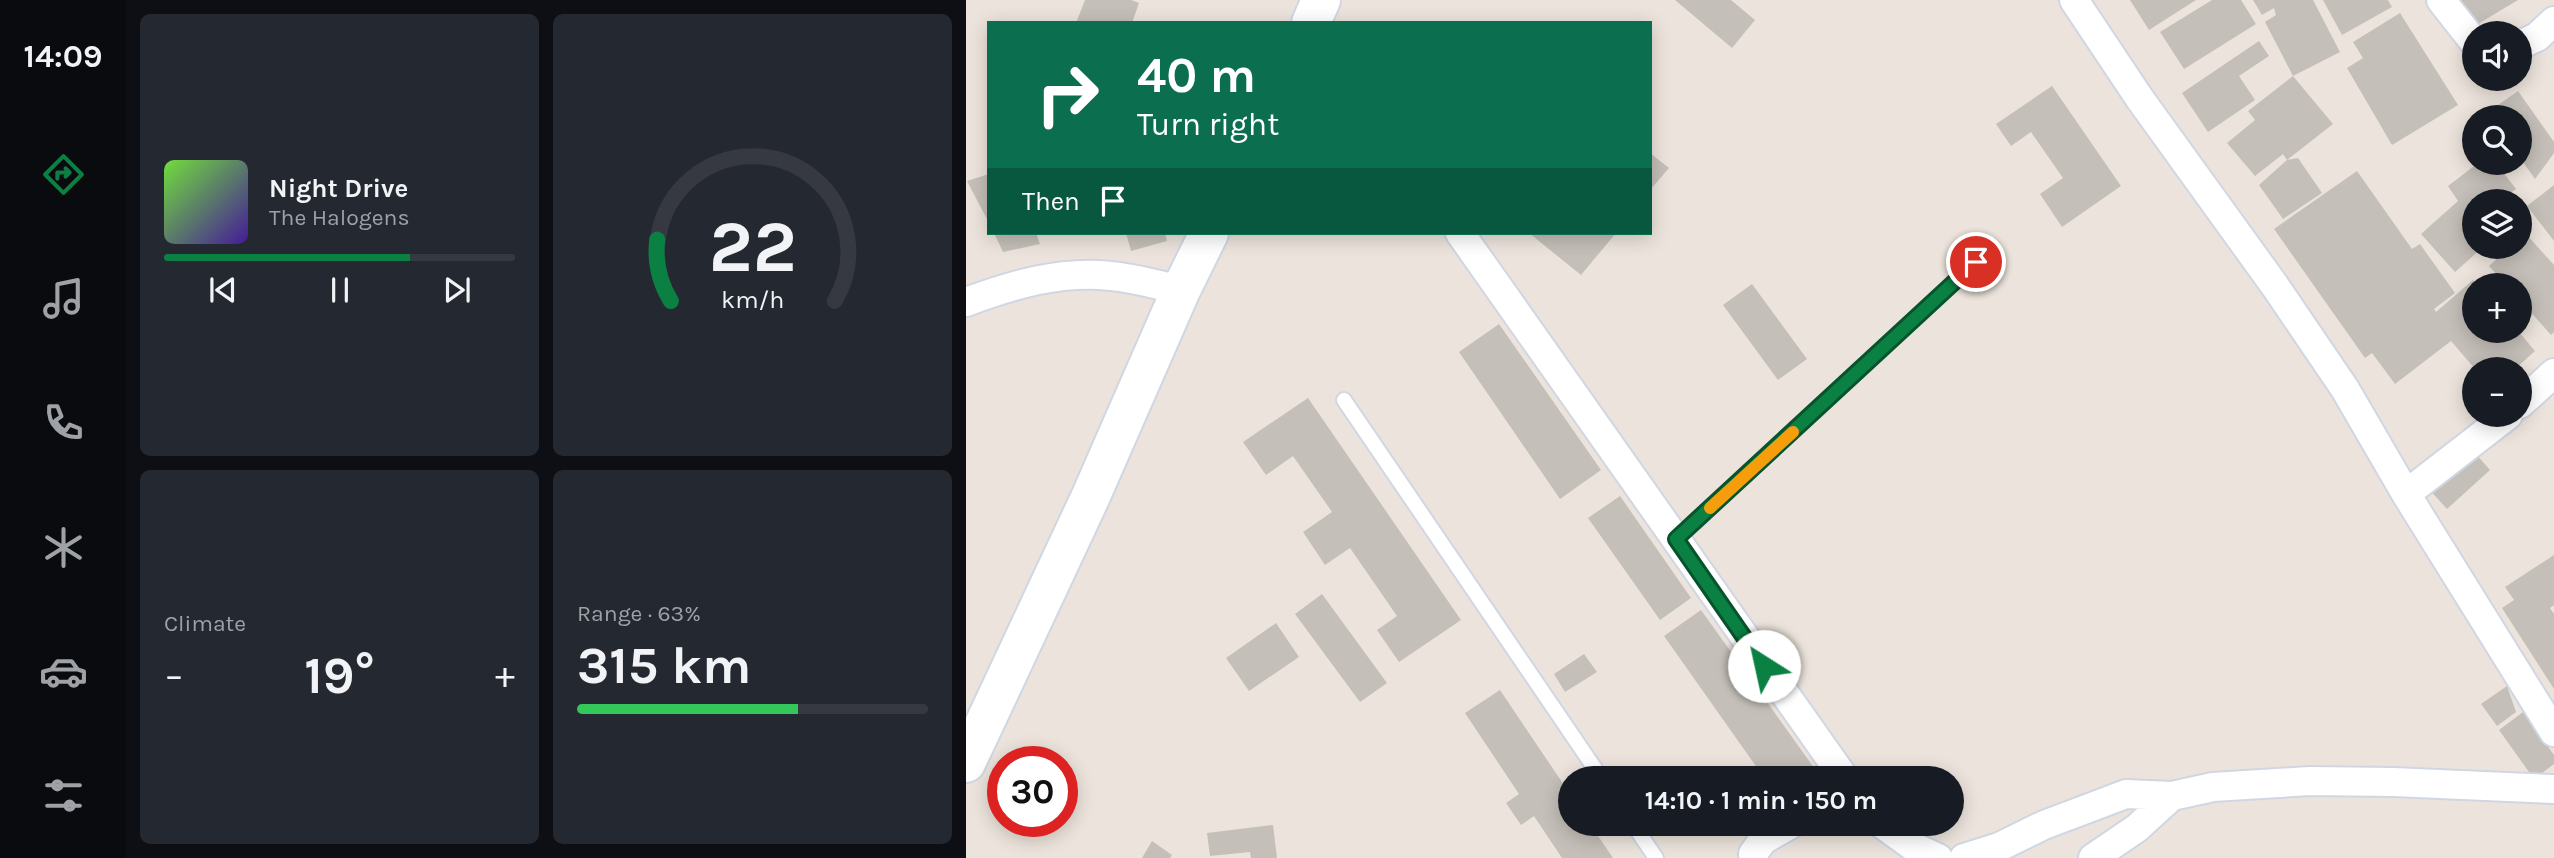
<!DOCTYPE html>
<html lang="en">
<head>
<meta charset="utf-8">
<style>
  body { margin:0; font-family:Karla,sans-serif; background:#242831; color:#f1f3f6; height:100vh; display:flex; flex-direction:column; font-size:26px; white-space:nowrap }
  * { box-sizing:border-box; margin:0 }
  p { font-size:23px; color:#9ea1a6 }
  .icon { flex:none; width:38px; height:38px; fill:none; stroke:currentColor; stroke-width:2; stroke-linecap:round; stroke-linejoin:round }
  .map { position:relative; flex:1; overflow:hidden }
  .details { display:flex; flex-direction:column; gap:14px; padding:14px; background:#0d0f14; width:840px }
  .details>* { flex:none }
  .banner { position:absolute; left:21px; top:21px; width:665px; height:214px; border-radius:0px; box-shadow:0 4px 18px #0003; background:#0b6e4f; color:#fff; overflow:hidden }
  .controls { position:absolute; left:1496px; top:21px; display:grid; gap:14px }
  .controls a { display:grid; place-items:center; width:70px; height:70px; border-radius:50%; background:#171b24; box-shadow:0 4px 18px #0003; font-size:35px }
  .speed { position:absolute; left:21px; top:746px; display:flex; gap:14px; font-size:35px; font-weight:700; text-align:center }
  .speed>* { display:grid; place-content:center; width:91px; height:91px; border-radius:50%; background:#171b24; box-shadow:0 4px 18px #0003; line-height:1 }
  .speed .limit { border:10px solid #d22; background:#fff; color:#111 }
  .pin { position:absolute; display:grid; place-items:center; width:60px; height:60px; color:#fff; margin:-30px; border:4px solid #fff; border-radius:50%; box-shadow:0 2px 7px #0007 }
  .me { position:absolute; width:77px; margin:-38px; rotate:325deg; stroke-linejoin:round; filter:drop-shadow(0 0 5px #0008) }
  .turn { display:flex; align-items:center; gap:24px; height:147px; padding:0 35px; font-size:32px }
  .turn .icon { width:91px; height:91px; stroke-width:2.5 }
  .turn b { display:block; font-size:49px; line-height:60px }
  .then { display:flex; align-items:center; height:66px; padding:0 35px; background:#0003; gap:14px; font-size:26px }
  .big { font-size:52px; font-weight:700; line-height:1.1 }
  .details .widget { flex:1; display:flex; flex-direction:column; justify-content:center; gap:10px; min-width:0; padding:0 24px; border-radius:10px; background:#242831 }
  .details .dial { align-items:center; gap:0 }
  .dial svg { height:182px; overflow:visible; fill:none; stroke:#363941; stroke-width:7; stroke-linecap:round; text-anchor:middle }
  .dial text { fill:#f1f3f6; stroke:none }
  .song { display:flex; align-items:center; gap:21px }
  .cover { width:84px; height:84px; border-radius:10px; background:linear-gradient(135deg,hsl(100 70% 55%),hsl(260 70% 35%)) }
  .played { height:7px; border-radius:4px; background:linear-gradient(90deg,#0b8043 70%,#363941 70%) }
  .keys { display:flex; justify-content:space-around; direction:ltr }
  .heat { display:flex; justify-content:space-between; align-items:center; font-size:38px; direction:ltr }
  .charge { height:10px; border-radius:5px; background:linear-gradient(90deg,#34c759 63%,#363941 0) }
  .details .tiles { flex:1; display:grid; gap:14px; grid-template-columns:repeat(2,1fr) }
  .trip { position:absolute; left:592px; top:766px; width:406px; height:70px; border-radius:35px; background:#171b24; box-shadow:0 4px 18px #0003; font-weight:700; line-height:70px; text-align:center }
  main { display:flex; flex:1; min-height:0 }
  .menu { display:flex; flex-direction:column; width:126px; justify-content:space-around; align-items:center; background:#090b0e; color:#9ea1a6 }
  .menu .icon { width:49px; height:49px }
  .menu .active { color:#0b8043 }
  .menu b { font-size:32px; color:#f1f3f6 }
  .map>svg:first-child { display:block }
</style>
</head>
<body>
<main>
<nav class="menu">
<b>14:09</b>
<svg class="icon active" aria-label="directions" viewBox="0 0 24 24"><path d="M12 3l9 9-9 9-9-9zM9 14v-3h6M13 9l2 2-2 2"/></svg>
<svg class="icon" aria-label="music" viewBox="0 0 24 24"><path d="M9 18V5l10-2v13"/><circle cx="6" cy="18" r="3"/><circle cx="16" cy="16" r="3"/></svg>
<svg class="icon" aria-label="phone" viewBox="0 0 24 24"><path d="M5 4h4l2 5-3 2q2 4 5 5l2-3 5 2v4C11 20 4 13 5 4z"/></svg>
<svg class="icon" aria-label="climate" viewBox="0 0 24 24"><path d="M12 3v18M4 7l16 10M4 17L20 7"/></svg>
<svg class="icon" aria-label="car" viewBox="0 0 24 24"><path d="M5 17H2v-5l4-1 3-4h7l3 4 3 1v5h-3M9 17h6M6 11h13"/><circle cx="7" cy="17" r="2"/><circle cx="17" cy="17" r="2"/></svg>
<svg class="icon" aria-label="filters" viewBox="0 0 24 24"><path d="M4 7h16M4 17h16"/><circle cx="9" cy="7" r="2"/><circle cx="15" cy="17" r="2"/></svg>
</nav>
<section class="details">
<div class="tiles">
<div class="widget">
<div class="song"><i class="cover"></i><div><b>Night Drive</b><p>The Halogens</p></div></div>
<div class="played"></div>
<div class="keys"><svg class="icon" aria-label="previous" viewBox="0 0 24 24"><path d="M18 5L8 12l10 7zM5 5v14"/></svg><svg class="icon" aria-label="pause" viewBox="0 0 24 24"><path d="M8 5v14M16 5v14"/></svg><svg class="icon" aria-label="next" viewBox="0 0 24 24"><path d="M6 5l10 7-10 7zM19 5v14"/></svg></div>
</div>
<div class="widget dial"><svg viewBox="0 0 100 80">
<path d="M14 69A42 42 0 1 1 86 69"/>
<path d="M14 69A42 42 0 0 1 8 42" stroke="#0b8043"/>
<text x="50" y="56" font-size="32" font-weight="700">22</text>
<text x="50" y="72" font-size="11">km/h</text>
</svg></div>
<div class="widget"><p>Climate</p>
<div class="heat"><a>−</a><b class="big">19°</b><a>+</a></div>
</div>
<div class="widget"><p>Range · 63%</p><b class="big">315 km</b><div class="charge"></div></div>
</div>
</section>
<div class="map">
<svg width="1588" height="858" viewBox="0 0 1588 858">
  <rect width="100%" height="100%" fill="#ece4dc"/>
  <path fill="#c4bfb8" d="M119 0H165L173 3 166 23H110Z
    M709 0H765L789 20 766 48Z
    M1164 0H1230L1183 30Z
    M1246 0H1275L1290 24 1218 69 1194 32Z
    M1287 0H1347L1374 52 1327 76 1299 22 1310 15 1308 8 1296 15Z
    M1357 0H1422L1426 7 1376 35Z
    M1491 0H1552L1507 27Z
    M1434 13 1492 105 1426 145 1381 68 1397 58 1387 42Z
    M1293 41 1303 56 1273 76 1289 100 1242 132 1216 93Z
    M1327 76 1367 124 1321 160 1332 158 1356 193 1317 219 1293 185 1321 160 1317 154 1289 176 1261 143 1289 120 1282 111Z
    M1086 86 1155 186 1096 227 1074 194 1097 178 1065 132 1045 146 1030 124Z
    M1552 91 1588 142V153L1569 179 1554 158V117H1525L1522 112Z
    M684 153 703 168 684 190Z
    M1512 163H1530L1550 189 1533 201H1508V247H1517L1489 272 1455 234 1492 201 1482 186Z
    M1391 171 1446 249 1454 244 1489 293 1468 309 1470 312 1507 280 1512 285H1508V331H1552L1569 351 1549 369H1509L1485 341 1429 384 1406 353 1399 358 1308 229Z
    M23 174V223L1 181Z
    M1588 185V241L1561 206Z
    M28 233H70L74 244 37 252Z
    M160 233H199L201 241 165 251Z
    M563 233H650L615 275Z
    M1559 233 1588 265V332L1585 335 1554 300V285H1540L1523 266 1544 247H1554V238Z
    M786 284 841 359 812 380 757 305Z
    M533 324 635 470 594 499 493 352Z
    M342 398 495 620 433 662 411 630 431 616 384 548 359 565 337 532 366 512 327 456 300 475 277 442Z
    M1496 438 1524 470 1481 509 1452 477Z
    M654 496 725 598 694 620 622 518Z
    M1588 555V605L1584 608 1588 614V689L1536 608 1548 600 1539 587Z
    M356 594 421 683 394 702 329 614Z
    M735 610 851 772 842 779H799L698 636Z
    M310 623 333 657 283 691 260 658Z
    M618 654 631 672 599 692 588 674Z
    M1541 686 1550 712 1531 726 1515 704Z
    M534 690 604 794V824H624L647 858H596L568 816 555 825 540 803 553 794 499 713Z
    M1557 712 1588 755V764L1568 779 1533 730Z
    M307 825 311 858H285L284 852 244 856 241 833Z
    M186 841 206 855 204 858H176Z"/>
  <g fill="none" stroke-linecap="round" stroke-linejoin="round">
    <g stroke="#d1d6e3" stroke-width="18">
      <path id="lane" d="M378 400 636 779
        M710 539 1010 262
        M667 824 690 858"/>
    </g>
    <g stroke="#d1d6e3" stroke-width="32">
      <path id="street" d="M1108 0 1174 99 1309 286 1379 389 1440 494 1588 732
        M1475 0 1508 42
        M1554 45 1571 37 1588 21
        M494 233 879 779
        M0 302C46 285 95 270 145 276 168 278 192 285 215 290
        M1554 404 1588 373
        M1440 494 1542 415
        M916 824 948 847 972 858
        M788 858 787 854 797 840 825 824
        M998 858 1033 847 1078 825 1160 794 1206 796
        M1127 858 1171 828 1206 796 1247 787 1344 781 1427 782 1588 789"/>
    </g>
    <g stroke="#d1d6e3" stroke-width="42">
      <path id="secondary" d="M345 23 355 0
        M0 763 124 498 215 290 243 233"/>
    </g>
    <use href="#lane" stroke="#fff" stroke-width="14"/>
    <use href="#street" stroke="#fff" stroke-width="28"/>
    <use href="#secondary" stroke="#fff" stroke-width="38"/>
  </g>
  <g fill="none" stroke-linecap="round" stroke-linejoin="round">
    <g stroke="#07532c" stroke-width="18">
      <path id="route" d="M798 666 710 539 1010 262"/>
    </g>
    <use href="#route" stroke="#0b8043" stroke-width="12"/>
    <path stroke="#f59e0b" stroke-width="12" d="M744 508 827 432"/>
  </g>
</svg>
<div class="controls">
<a><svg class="icon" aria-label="sound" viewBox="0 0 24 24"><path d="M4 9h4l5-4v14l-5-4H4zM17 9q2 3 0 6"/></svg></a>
<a><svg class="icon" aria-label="search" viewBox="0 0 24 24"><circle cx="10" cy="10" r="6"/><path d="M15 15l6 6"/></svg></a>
<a><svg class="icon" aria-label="layers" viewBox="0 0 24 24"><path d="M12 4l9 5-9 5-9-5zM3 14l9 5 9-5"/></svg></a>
<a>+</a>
<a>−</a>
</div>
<div class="speed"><div class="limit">30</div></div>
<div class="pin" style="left:1010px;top:262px;background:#d93025"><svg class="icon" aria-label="arrive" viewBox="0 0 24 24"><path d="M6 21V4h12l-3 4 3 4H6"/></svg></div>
<svg class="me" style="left:798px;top:666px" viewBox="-20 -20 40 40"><circle r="19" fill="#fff"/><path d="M0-13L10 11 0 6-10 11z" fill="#0b8043"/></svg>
<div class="trip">14:10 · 1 min · 150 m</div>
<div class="banner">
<div class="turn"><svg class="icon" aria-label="right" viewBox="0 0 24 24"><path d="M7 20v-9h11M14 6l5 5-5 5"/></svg><div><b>40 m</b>Turn right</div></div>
<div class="then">Then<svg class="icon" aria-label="arrive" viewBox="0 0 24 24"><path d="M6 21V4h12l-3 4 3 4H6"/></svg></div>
</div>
</div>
</main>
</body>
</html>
